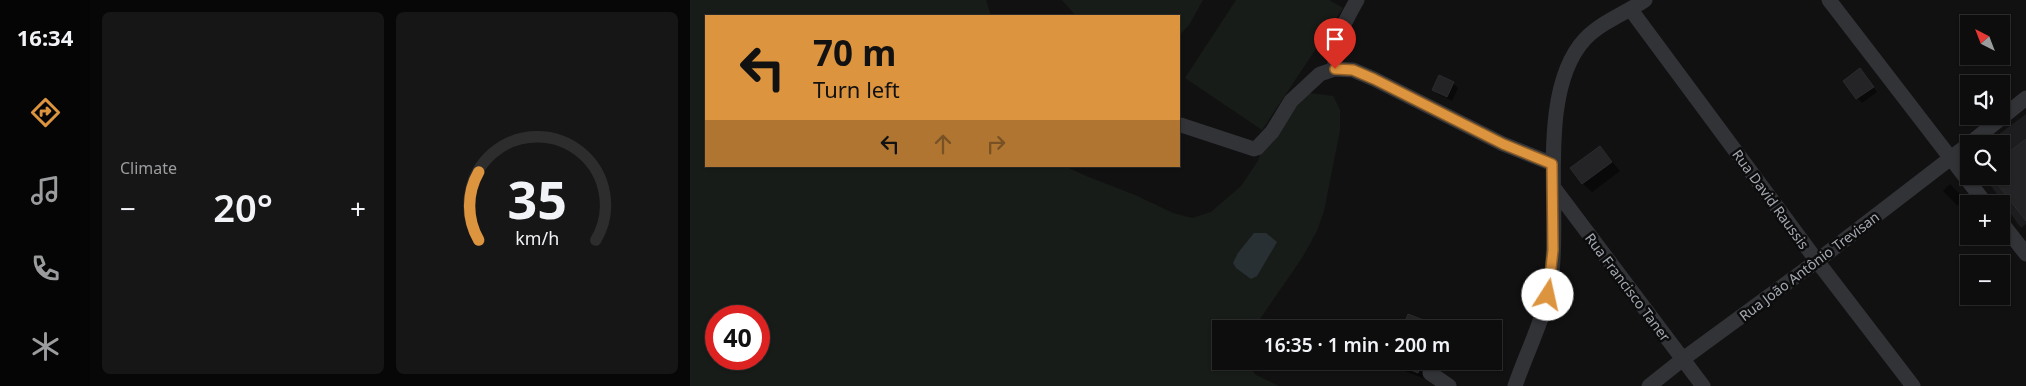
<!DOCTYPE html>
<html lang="en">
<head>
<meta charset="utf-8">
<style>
  body { margin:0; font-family:"Noto Sans",sans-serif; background:#161617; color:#f1f3f6; height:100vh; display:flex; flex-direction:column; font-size:19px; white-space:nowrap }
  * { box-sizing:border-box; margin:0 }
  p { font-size:16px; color:#9a9c9e }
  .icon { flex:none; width:28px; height:28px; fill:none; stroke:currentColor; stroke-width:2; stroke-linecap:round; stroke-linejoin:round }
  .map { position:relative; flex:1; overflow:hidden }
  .drawer { display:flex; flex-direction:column; gap:12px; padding:12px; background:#070708; width:600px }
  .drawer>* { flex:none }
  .hud { position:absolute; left:15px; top:15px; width:475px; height:152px; border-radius:0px; box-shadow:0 1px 4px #0004,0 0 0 1px #2d2d2e; background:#dd943e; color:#111; overflow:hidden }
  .needle { width:32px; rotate:318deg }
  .fabs { position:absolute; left:1270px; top:15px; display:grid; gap:10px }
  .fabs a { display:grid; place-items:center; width:50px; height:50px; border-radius:0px; background:#0d0d0e; box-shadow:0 1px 4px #0004,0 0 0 1px #2d2d2e; font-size:25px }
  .speed { position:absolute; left:15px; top:305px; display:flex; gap:10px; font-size:25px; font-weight:700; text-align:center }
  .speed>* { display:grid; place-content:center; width:65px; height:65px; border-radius:50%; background:#0d0d0e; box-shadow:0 1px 4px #0004,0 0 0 1px #2d2d2e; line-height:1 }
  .speed .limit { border:8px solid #d22; background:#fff; color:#111 }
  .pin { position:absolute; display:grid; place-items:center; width:42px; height:42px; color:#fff; margin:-51px -21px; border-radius:50% 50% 50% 0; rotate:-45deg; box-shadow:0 0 5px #0007 }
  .pin .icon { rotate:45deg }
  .me { position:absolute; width:55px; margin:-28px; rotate:10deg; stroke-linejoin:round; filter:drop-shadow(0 0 4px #0008) }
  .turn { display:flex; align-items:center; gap:18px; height:105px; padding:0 25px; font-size:22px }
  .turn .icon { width:65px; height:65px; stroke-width:2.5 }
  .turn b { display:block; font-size:35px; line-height:42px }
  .lanes { display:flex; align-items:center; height:48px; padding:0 25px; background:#0003; justify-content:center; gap:25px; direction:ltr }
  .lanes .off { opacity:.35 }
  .big { font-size:38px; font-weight:600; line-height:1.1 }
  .drawer .widget { flex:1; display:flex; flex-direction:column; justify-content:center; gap:8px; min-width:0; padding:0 18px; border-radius:8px; background:#161617 }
  .drawer .dial { align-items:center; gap:0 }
  .dial svg { height:130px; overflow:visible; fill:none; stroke:#2d2d2e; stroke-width:7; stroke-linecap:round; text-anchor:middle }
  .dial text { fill:#f1f3f6; stroke:none }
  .heat { display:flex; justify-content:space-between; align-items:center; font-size:28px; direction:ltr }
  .drawer .tiles { flex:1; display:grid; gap:12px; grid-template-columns:repeat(2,1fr) }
  .trip { position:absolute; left:522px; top:320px; width:290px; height:50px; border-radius:0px; background:#0d0d0e; box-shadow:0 1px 4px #0004,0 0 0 1px #2d2d2e; font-weight:600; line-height:50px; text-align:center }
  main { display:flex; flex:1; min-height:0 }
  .dock { display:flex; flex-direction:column; width:90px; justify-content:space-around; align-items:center; background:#050506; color:#9a9c9e }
  .dock .icon { width:35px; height:35px }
  .dock .current { color:#dd943e }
  .dock b { font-size:22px; color:#f1f3f6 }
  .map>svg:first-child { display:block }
</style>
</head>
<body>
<main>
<nav class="dock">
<b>16:34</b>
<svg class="icon current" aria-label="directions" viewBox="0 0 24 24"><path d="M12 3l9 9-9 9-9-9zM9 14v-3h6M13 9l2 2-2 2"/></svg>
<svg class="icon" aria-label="music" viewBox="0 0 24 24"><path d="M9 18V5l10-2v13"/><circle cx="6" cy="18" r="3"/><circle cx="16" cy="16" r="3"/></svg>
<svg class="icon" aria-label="phone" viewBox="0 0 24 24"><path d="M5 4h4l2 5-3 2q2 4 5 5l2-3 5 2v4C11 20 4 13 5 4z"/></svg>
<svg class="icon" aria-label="climate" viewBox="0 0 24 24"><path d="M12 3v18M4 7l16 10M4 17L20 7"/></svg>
</nav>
<section class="drawer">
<div class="tiles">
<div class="widget"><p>Climate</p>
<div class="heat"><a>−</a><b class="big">20°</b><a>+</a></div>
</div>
<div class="widget dial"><svg viewBox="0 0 100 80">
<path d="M14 69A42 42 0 1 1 86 69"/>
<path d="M14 69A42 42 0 0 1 14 27" stroke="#dd943e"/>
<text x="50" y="56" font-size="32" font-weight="700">35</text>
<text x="50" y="72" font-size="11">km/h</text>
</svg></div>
</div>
</section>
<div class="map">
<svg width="1336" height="386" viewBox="0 0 1336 386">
  <rect width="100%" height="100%" fill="#111112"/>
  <path fill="#1d1d1f" d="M1336 114V224L1331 228 1294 176H1311V144H1296Z"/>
  <path fill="#181c18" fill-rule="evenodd" d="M0 0H296L301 16H16V166H375L396 176 445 195 483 213 502 218 521 212 551 186 568 161 579 124 620 93 643 96 650 110V130L634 211 627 231 612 258 563 329H531V361H554L566 375 589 386H0ZM26 316H69V359H26Z
    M372 0H513L499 25 489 36V16H386Z
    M546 0H639L653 8 572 130 495 78Z"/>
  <path fill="#293034" d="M564 233H576L587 242 567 276 561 279 546 268 543 263 548 253Z"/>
  <path fill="#0007" d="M1174 74 1187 92 1172 103 1154 81Z
    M750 77 763 83 768 88 762 101 748 94 743 89Z
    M910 147 930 171 902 192 892 183Z
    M1260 184 1275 199 1268 206 1253 191Z
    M701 361H743L735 379 707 368Z"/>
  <path fill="#242426" stroke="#2b2b2e" d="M1170 68 1184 87 1166 99 1153 81Z
    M749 75 764 82 757 97 742 90Z
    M1336 139V221L1301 176H1311V158Z
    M910 146 922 162 892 184 880 168Z
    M718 314 754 328V329H712Z
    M700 361H733L728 373Z"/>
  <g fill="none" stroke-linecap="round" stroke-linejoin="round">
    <path stroke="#323337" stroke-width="15" d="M1139 0 1296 204
      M941 10 1127 261 1223 386
      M645 69C644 40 653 25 667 0
      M491 125 564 149 567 148 582 132 601 101 630 74 645 69 663 70 684 79 813 144 863 164
      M1279 144 1336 98
      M864 188 1013 386
      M1311 222 1336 254
      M740 373 759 386
      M825 386C838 348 858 312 862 271 870 205 847 91 895 39 911 22 936 13 955 0
      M959 386 993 359 1127 261 1279 144"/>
  </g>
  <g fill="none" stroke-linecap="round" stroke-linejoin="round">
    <g stroke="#906028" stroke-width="12">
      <path id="route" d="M645 69 663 70 684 79 813 144 862 164 863 250 858 295"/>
    </g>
    <use href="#route" stroke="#dd943e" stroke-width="9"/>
  </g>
  <g text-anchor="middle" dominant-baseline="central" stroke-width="5" stroke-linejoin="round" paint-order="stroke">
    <g font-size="14" fill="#a4a9b1" stroke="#0c0c0d">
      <text transform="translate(1081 199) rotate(54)">Rua David Raussis</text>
      <text transform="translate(1119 266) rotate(-37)">Rua João Antônio Trevisan</text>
      <text transform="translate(938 287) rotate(53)">Rua Francisco Taner</text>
    </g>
  </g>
</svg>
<div class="fabs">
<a><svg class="needle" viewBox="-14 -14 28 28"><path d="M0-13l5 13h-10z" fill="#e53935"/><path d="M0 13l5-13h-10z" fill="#9a9c9e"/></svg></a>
<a><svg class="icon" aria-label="sound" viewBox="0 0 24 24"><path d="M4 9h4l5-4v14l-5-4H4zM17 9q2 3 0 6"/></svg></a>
<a><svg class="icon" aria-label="search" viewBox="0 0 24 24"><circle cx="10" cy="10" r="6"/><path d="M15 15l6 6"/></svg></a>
<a>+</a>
<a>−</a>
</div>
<div class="speed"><div class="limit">40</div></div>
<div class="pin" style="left:645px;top:69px;background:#d93025"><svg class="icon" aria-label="arrive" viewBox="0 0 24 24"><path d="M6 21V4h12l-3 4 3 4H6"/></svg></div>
<svg class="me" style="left:858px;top:295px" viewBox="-20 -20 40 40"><circle r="19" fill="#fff"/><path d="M0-13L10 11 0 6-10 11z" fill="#dd943e"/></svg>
<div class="trip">16:35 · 1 min · 200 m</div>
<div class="hud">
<div class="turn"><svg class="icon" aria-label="left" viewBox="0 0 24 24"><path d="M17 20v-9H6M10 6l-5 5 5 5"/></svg><div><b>70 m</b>Turn left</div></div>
<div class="lanes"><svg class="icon" aria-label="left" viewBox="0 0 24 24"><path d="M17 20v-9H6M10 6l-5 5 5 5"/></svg><svg class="icon off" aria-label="ahead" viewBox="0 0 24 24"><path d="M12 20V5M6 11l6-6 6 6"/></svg><svg class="icon off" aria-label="right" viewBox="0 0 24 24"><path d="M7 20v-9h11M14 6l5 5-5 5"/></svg></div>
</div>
</div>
</main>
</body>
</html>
